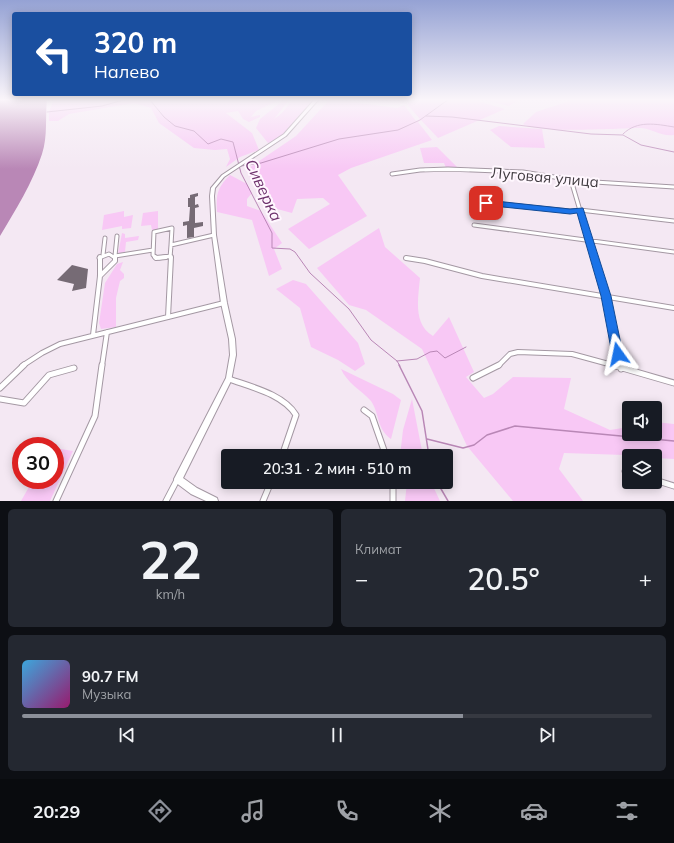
<!DOCTYPE html>
<html lang="ru">
<head>
<meta charset="utf-8">
<style>
  body { margin:0; font-family:Mulish,sans-serif; background:#242831; color:#f1f3f6; height:100vh; display:flex; flex-direction:column; font-size:15px; white-space:nowrap }
  * { box-sizing:border-box; margin:0 }
  p { font-size:13px; color:#9ea1a6 }
  .icon { flex:none; width:22px; height:22px; fill:none; stroke:currentColor; stroke-width:2; stroke-linecap:round; stroke-linejoin:round }
  .map { position:relative; height:501px; overflow:hidden }
  .drawer { display:flex; flex-direction:column; gap:8px; padding:8px; background:#0d0f14; flex:1 }
  .drawer>* { flex:none }
  .banner { position:absolute; left:12px; top:12px; width:400px; height:84px; border-radius:4px; box-shadow:0 2px 10px #0003; background:#1a4fa0; color:#fff; overflow:hidden }
  .fabs { position:absolute; left:622px; top:401px; display:grid; gap:8px }
  .fabs a { display:grid; place-items:center; width:40px; height:40px; border-radius:4px; background:#171b24; box-shadow:0 2px 10px #0003; font-size:20px }
  .speed { position:absolute; left:12px; top:437px; display:flex; gap:8px; font-size:20px; font-weight:700; text-align:center }
  .speed>* { display:grid; place-content:center; width:52px; height:52px; border-radius:50%; background:#171b24; box-shadow:0 2px 10px #0003; line-height:1 }
  .speed .limit { border:6px solid #d22; background:#fff; color:#111 }
  .pin { position:absolute; display:grid; place-items:center; width:34px; height:34px; color:#fff; margin:-17px; border-radius:8px; box-shadow:0 2px 6px #0006 }
  .me { position:absolute; width:44px; margin:-22px; rotate:348deg; stroke-linejoin:round; filter:drop-shadow(0 0 3px #0008) }
  .turn { display:flex; align-items:center; gap:14px; height:84px; padding:0 16px; font-size:18px }
  .turn .icon { width:52px; height:52px; stroke-width:2.5 }
  .turn b { display:block; font-size:28px; line-height:34px }
  .big { font-size:30px; font-weight:600; line-height:1.1 }
  .drawer .card { flex:1; display:flex; flex-direction:column; justify-content:center; gap:6px; min-width:0; padding:0 14px; border-radius:6px; background:#242831 }
  .drawer .dial { align-items:center; gap:0 }
  .dial b { font-size:52px; line-height:1 }
  .song { display:flex; align-items:center; gap:12px }
  .cover { width:48px; height:48px; border-radius:6px; background:linear-gradient(135deg,hsl(200 70% 55%),hsl(320 70% 35%)) }
  .played { height:4px; border-radius:2px; background:linear-gradient(90deg,#8c9099 70%,#363941 70%) }
  .keys { display:flex; justify-content:space-around; direction:ltr }
  .heat { display:flex; justify-content:space-between; align-items:center; font-size:22px; direction:ltr }
  .drawer .tiles { flex:1; display:grid; gap:8px; grid-template-columns:1fr 1fr }
  .card:last-child { grid-column:span 2 }
  .trip { position:absolute; left:221px; top:449px; width:232px; height:40px; border-radius:4px; background:#171b24; box-shadow:0 2px 10px #0003; font-weight:600; line-height:40px; text-align:center }
  .dock { display:flex; height:64px; justify-content:space-around; align-items:center; background:#090b0e; color:#9ea1a6 }
  .dock .icon { width:28px; height:28px }
  .dock .active { color:#8c9099 }
  .dock b { font-size:18px; color:#f1f3f6 }
  .map>svg:first-child { display:block }
</style>
</head>
<body>
<div class="map">
<svg width="674" height="501" viewBox="0 0 674 501">
  <rect width="100%" height="100%" fill="#f4e8f3"/>
  <path fill="#f8c8f5" d="M54 99H281L256 111 251 117 260 115V117L249 122 243 119 238 111 226 113 252 133 259 150 240 157 226 167 230 159 227 149 215 150 194 148 159 123 151 108 134 103 69 114 58 121H49V112Z
    M285 99H290L274 119 282 113 293 99H316L280 137 268 143 256 128 260 119Z
    M330 99 397 108 404 105 416 121 420 119 407 104 416 100 415 99H471L505 109 438 138 421 120 418 122 432 140 351 168 338 175 367 216 309 249 288 229 330 204 323 198 297 199 292 213 266 206 246 170 296 136Z
    M481 99H520L509 106Z
    M575 99H674V135C662 137 653 129 641 128 617 128 541 134 523 124L536 112Z
    M499 126 542 129 545 148 511 147 490 130Z
    M437 147 459 169 446 168 444 163H424L420 148Z
    M230 175 247 184 252 193 247 199V206L261 211 282 243 274 249 282 269 269 276 252 220 217 212C216 194 217 188 230 175Z
    M124 211V217L133 215 131 228 122 229V226L102 230 104 215Z
    M158 211V229L152 230 151 225 141 226 143 213Z
    M379 228 385 247 420 278C418 299 413 324 433 336L449 317 474 372 466 377 484 398 493 394 513 377 571 378 564 409 610 430 629 427V434H655V422L674 424V459L655 458V456L564 453 559 469 583 501H513L467 446 422 349 366 310 349 305 317 268Z
    M122 233 125 234V238L139 236 138 240 126 242 125 252 118 254Z
    M123 262 120 270 124 274V278L120 281 116 298V327L101 329 99 323 105 283 117 264Z
    M293 280 306 284 358 343 365 364 355 371 338 360 311 347 300 308 276 289Z
    M341 369 393 394 401 400 391 439C376 428 380 414 371 401 361 390 347 383 341 369Z
    M412 399 423 456H400L403 430Z
    M55 448 73 451 50 501H21L33 480H55Z
    M407 482H431L440 501H405Z"/>
  <path fill="#b987b6" d="M0 99H47C45 117 48 136 42 154 33 182 15 211 0 236Z"/>
  <g fill="none" stroke-linecap="round" stroke-linejoin="round">
    <path stroke="#b987b6" stroke-width="1" d="M47 112 102 106 127 99 150 100 164 117 175 126 194 131 208 144 221 139 233 142 241 173 272 233V248L290 249 295 252 310 273 349 309 371 340 397 361 400 366
      M426 116 452 117 591 134 623 135 641 145 674 152
      M623 134C637 120 656 124 674 127
      M241 166 261 163 339 139 398 130 420 120 449 99
      M397 361 417 359 430 352 437 351 445 358 466 347"/>
    <path stroke="#b987b6" stroke-width="1.5" d="M399 365 422 411 429 456
      M427 439 463 448 474 445 487 435 515 426 674 441
      M437 482 448 501"/>
  </g>
  <path fill="#766b75" d="M198 193V196L195 197V205L198 204 199 207 195 208V223L203 222V226L194 228V237L187 238V225L183 226V222L189 221 190 207H188V198H190V195Z
    M72 265 88 269 86 288 72 291 74 284 57 280Z"/>
  <g fill="none" stroke-linecap="round" stroke-linejoin="round">
    <g stroke="#a498a3" stroke-width="4">
      <path id="street-far3" d="M425 170H469"/>
    </g>
    <g stroke="#a498a3" stroke-width="5">
      <path id="street-far2" d="M392 174 420 170 448 169 523 172 579 181 674 187
        M571 180 594 258
        M486 203 570 211 580 210 674 221
        M474 225 674 252
        M117 236 115 256 153 250
        M103 255 105 238
        M99 258 109 254 115 258
        M156 258 153 255 154 232 172 228 171 245
        M159 258 170 256
        M170 258 171 245 214 235"/>
    </g>
    <g stroke="#a498a3" stroke-width="6">
      <path id="street-far1" d="M100 257V276
        M155 257 156 258 166 257
        M594 257 606 296 620 366
        M406 258 425 261 482 276 674 308
        M100 276 115 261V257
        M168 317 171 257
        M93 335 100 276
        M22 366 42 353 60 344 224 303
        M102 366 107 332
        M498 366 510 354 518 352 572 354 616 366"/>
    </g>
    <g stroke="#a498a3" stroke-width="7">
      <path id="street" d="M612 365 674 383
        M620 365 621 369
        M473 378 499 365
        M229 379C251 387 283 394 296 415L282 456
        M0 388 24 365
        M0 399 24 403 49 375 74 368
        M364 410 372 416 386 456
        M625 471 629 472
        M655 480 674 486
        M393 482V501
        M56 501 95 416 102 365
        M166 501 177 480
        M263 501 271 482"/>
    </g>
    <g stroke="#a498a3" stroke-width="2">
      <path id="secondary" d="M315 99H319L286 136 224 177 215 188 214 196 216 235 227 303 235 339 236 355 231 381 183 478 197 488 217 498 218 501H206L191 494 175 482 174 479 226 378 230 355 229 339 221 303 212 235 210 196 211 188 222 175 284 134Z"/>
    </g>
    <use href="#street-far3" stroke="#fff" stroke-width="2.5"/>
    <use href="#street-far2" stroke="#fff" stroke-width="3"/>
    <use href="#street-far1" stroke="#fff" stroke-width="4"/>
    <use href="#street" stroke="#fff" stroke-width="5"/>
    <use href="#secondary" fill="#fff" fill-rule="evenodd"/>
  </g>
  <linearGradient id="sky" x2="0" y2="1"><stop stop-color="#95a2d4"/><stop offset="0.59" stop-color="#faf5fa"/><stop offset="1" stop-color="#faf5fa" stop-opacity="0"/></linearGradient>
  <rect width="674" height="169" fill="url(#sky)"/>
  <path fill="#1a73e8" stroke="#114b97" d="M486 200 570 209 583 208 611 296 623 354 622 358 618 360 614 358 612 354 601 296 577 213 570 214 484 205 482 203Z"/>
  <g text-anchor="middle" dominant-baseline="central" stroke-width="4" stroke-linejoin="round" paint-order="stroke">
    <g font-size="15" fill="#403b40" stroke="#fff7fe">
      <text transform="translate(545 177) rotate(5)">Луговая улица</text>
    </g>
    <g font-size="16" font-style="italic" fill="#6e326d" stroke="#fff7fe">
      <text transform="translate(264 190) rotate(65)">Сиверка</text>
    </g>
  </g>
</svg>
<div class="fabs">
<a><svg class="icon" aria-label="sound" viewBox="0 0 24 24"><path d="M4 9h4l5-4v14l-5-4H4zM17 9q2 3 0 6"/></svg></a>
<a><svg class="icon" aria-label="layers" viewBox="0 0 24 24"><path d="M12 4l9 5-9 5-9-5zM3 14l9 5 9-5"/></svg></a>
</div>
<div class="speed"><div class="limit">30</div></div>
<div class="pin" style="left:486px;top:203px;background:#d93025"><svg class="icon" aria-label="arrive" viewBox="0 0 24 24"><path d="M6 21V4h12l-3 4 3 4H6"/></svg></div>
<svg class="me" style="left:618px;top:354px" viewBox="-20 -20 40 40"><path d="M0-17L14 15 0 8-14 15z" fill="#1a73e8" stroke="#fff" stroke-width="4"/></svg>
<div class="trip">20:31 · 2 мин · 510 m</div>
<div class="banner">
<div class="turn"><svg class="icon" aria-label="left" viewBox="0 0 24 24"><path d="M17 20v-9H6M10 6l-5 5 5 5"/></svg><div><b>320 m</b>Налево</div></div>
</div>
</div>
<section class="drawer">
<div class="tiles">
<div class="card dial"><b>22</b><p>km/h</p></div>
<div class="card"><p>Климат</p>
<div class="heat"><a>−</a><b class="big">20.5°</b><a>+</a></div>
</div>
<div class="card">
<div class="song"><i class="cover"></i><div><b>90.7 FM</b><p>Музыка</p></div></div>
<div class="played"></div>
<div class="keys"><svg class="icon" aria-label="previous" viewBox="0 0 24 24"><path d="M18 5L8 12l10 7zM5 5v14"/></svg><svg class="icon" aria-label="pause" viewBox="0 0 24 24"><path d="M8 5v14M16 5v14"/></svg><svg class="icon" aria-label="next" viewBox="0 0 24 24"><path d="M6 5l10 7-10 7zM19 5v14"/></svg></div>
</div>
</div>
</section>
<nav class="dock">
<b>20:29</b>
<svg class="icon active" aria-label="directions" viewBox="0 0 24 24"><path d="M12 3l9 9-9 9-9-9zM9 14v-3h6M13 9l2 2-2 2"/></svg>
<svg class="icon" aria-label="music" viewBox="0 0 24 24"><path d="M9 18V5l10-2v13"/><circle cx="6" cy="18" r="3"/><circle cx="16" cy="16" r="3"/></svg>
<svg class="icon" aria-label="phone" viewBox="0 0 24 24"><path d="M5 4h4l2 5-3 2q2 4 5 5l2-3 5 2v4C11 20 4 13 5 4z"/></svg>
<svg class="icon" aria-label="climate" viewBox="0 0 24 24"><path d="M12 3v18M4 7l16 10M4 17L20 7"/></svg>
<svg class="icon" aria-label="car" viewBox="0 0 24 24"><path d="M5 17H2v-5l4-1 3-4h7l3 4 3 1v5h-3M9 17h6M6 11h13"/><circle cx="7" cy="17" r="2"/><circle cx="17" cy="17" r="2"/></svg>
<svg class="icon" aria-label="filters" viewBox="0 0 24 24"><path d="M4 7h16M4 17h16"/><circle cx="9" cy="7" r="2"/><circle cx="15" cy="17" r="2"/></svg>
</nav>
</body>
</html>
